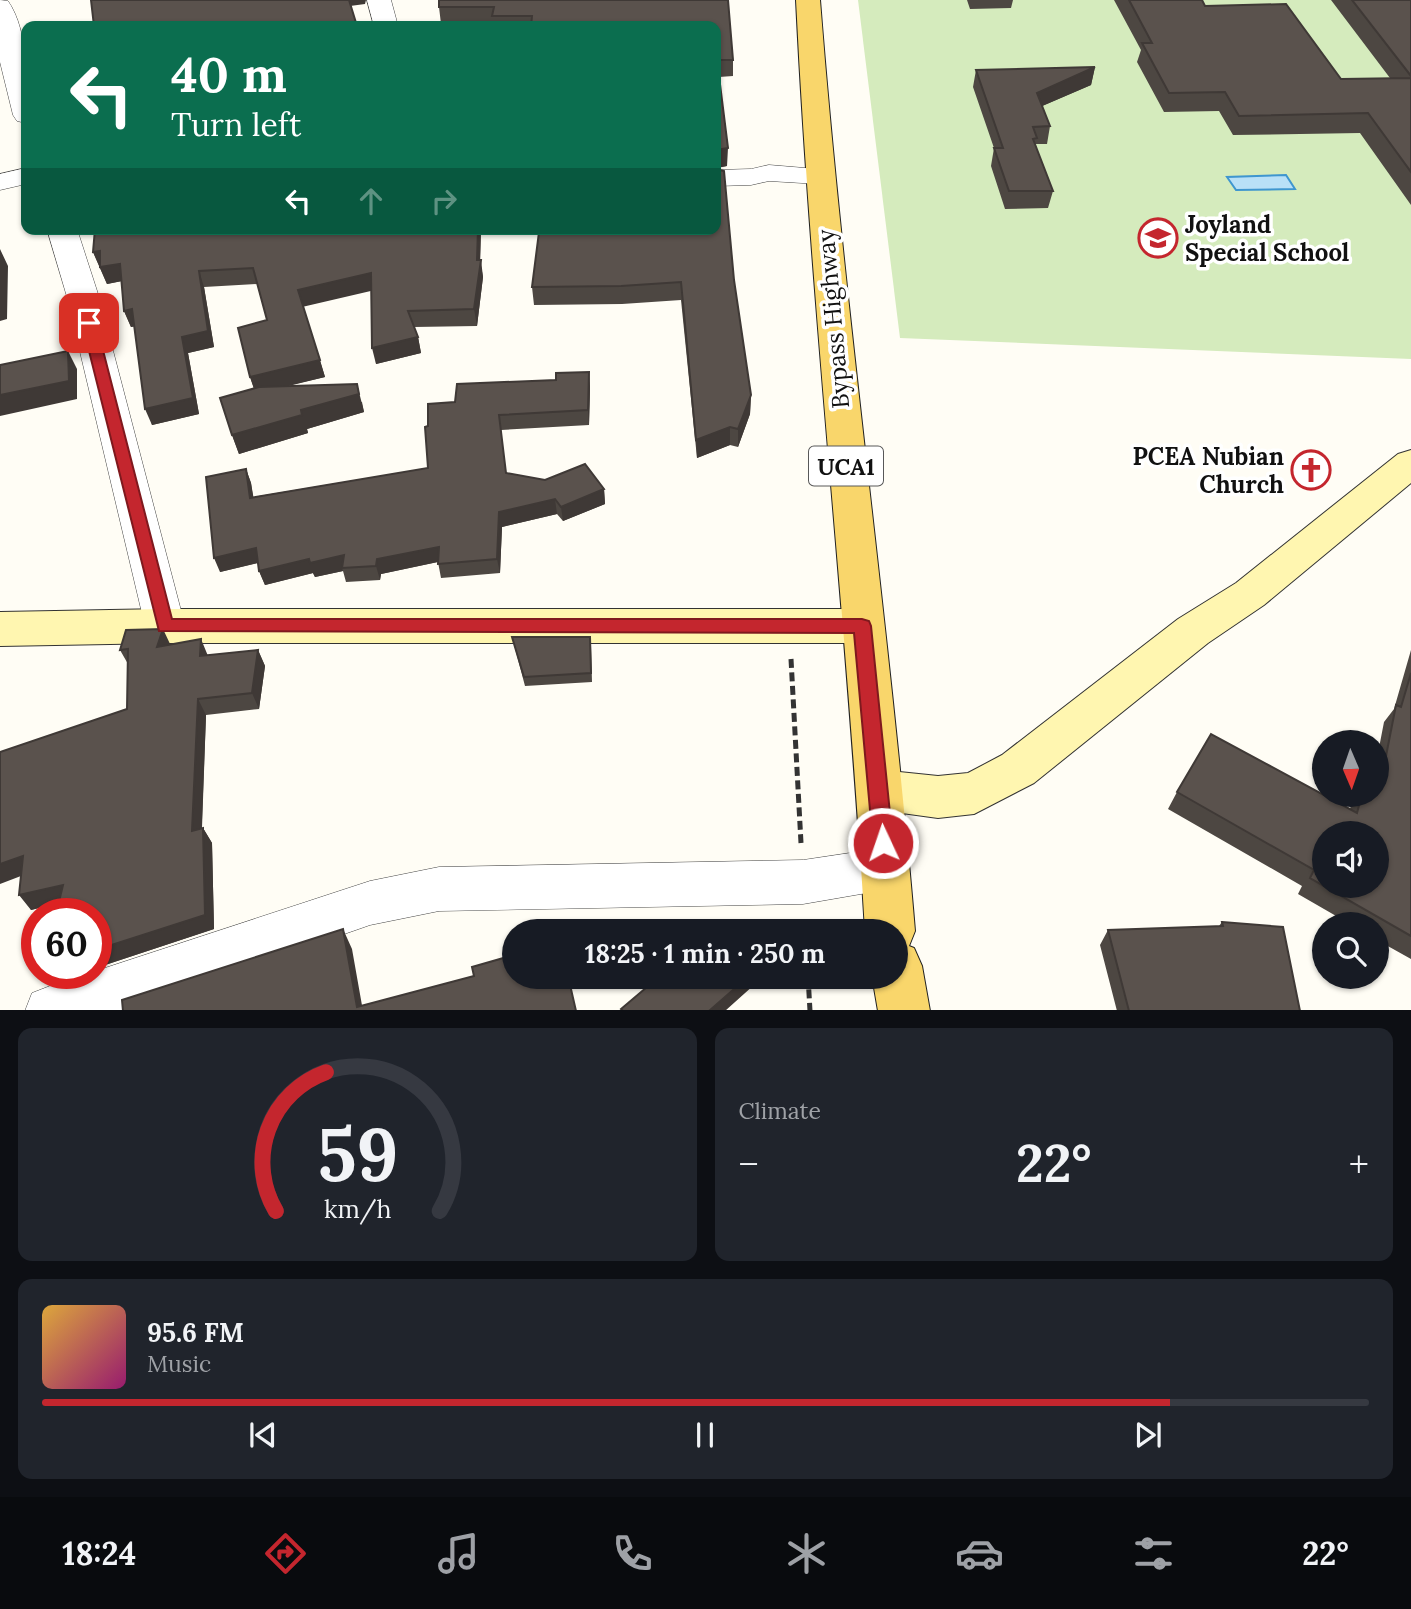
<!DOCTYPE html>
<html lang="en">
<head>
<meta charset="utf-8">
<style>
  body { margin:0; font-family:Lora,serif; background:#20242c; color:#f1f3f6; height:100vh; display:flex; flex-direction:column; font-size:26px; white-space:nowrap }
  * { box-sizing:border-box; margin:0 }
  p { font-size:23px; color:#9ea1a6 }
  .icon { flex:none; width:38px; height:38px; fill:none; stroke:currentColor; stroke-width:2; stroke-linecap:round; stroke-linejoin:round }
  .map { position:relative; height:1010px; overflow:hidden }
  .side { display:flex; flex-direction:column; gap:18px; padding:18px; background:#0d0f14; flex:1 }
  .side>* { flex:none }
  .banner { position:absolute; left:21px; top:21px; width:700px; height:214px; border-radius:14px; box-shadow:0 2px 5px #0004; background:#0b6e4f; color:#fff; overflow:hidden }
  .needle { width:46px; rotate:178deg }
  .tools { position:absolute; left:1312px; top:730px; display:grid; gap:14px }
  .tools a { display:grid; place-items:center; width:77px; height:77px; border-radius:50%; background:#171b24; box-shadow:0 2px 5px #0004; font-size:35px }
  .speed { position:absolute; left:21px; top:898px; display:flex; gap:14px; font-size:35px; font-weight:700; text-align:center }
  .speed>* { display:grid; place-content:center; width:91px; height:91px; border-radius:50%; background:#171b24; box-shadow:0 2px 5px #0004; line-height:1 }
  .speed .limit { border:10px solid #d22; background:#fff; color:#111 }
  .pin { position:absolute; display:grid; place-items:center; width:60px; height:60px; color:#fff; margin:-30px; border-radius:14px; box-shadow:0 4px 10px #0006 }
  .me { position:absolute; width:77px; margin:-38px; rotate:357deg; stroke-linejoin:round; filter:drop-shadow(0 0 5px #0008) }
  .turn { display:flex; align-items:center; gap:24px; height:147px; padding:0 35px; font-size:32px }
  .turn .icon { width:91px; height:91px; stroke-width:2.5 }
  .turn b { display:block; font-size:49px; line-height:60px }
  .lanes { display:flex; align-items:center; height:66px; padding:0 35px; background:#0003; justify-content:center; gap:35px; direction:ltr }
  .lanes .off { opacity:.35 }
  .big { font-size:52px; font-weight:700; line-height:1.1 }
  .side .tile { flex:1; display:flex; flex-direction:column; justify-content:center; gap:10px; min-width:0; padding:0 24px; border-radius:14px; background:#20242c }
  .side .dial { align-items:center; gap:0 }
  .dial svg { height:182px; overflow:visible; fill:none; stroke:#363941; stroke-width:7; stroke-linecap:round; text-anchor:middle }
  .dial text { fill:#f1f3f6; stroke:none }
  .song { display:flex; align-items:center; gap:21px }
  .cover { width:84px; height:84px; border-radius:10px; background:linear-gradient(135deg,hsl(40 70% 55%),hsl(320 70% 35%)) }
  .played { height:7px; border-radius:4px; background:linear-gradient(90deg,#c4262e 85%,#363941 85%) }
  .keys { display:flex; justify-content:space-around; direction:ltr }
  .heat { display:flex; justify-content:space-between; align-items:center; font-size:38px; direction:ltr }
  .side .tiles { flex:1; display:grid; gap:18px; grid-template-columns:1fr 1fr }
  .tile:last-child { grid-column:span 2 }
  .trip { position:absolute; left:502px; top:919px; width:406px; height:70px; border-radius:35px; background:#171b24; box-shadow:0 2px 5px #0004; font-weight:700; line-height:70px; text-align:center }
  .tabs { display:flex; height:112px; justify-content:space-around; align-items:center; background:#090b0e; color:#9ea1a6 }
  .tabs .icon { width:49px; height:49px }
  .tabs .selected { color:#c4262e }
  .tabs b { font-size:32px; color:#f1f3f6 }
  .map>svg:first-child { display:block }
</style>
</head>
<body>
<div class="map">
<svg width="1411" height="1011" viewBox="0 0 1411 1011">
  <rect width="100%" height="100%" fill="#fffdf5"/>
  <path fill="#d5ebbd" d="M858 0H1411V359L900 338Z"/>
  <path fill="#b9e0f7" stroke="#3f96cf" stroke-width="2" d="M1286 175 1295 189 1236 190 1227 177Z"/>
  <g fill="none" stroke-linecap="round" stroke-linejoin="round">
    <g stroke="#444" stroke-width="1">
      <path id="street" d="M0 0 8 1C29 31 28 88 26 123L17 121 13 115 0 62Z
        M367 0H391L398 26H374Z
        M769 165 829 170 833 176 829 182 819 184 769 181 751 185 716 186V170L751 169Z
        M26 168V184L0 190V174Z
        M47 229H77L99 297 185 626 179 637 165 642 151 637 145 626 67 297Z
        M884 848 900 854 907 869 900 884 884 890 803 904 439 911 370 925 124 1011H25L32 993 50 986 370 881 439 867 803 860Z"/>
    </g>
    <g stroke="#333" stroke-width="2">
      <path id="secondary" d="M1411 450V483L1264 605 1208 643 1034 783 974 814 938 818 880 810 864 804 857 790 864 776 880 770 938 776 968 773 1002 755 1178 619 1236 583 1398 454Z
        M165 609H862L877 614 883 626 877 638 862 643H165L0 646V612Z"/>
    </g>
    <g stroke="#222" stroke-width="2">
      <path id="primary" d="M796 0H820C844 311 889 620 915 931L909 946 914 948 922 966 930 1011H878L872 976H896V931H865C847 620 811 311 796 0Z"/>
    </g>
    <path stroke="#333" stroke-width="5" stroke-dasharray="9 4.5" stroke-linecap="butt" d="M791 659 801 843
      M808 976 810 1011"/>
    <use href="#street" fill="#fff" fill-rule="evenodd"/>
    <use href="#secondary" fill="#fff6b0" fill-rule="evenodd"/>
    <use href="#primary" fill="#f9d66b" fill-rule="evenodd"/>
  </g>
  <path fill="#4d4742" d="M967 0H1013L1011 8 970 9Z
    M1114 0H1202L1205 6 1341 79 1390 78 1331 0H1411V205L1360 133 1233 135 1219 111 1164 112 1137 62 1141 50Z
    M439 7 728 8 733 60V76L719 77 727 166 716 168V26H493V24H441Z
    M1095 67 1091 85 1042 106 1050 126 1047 144H1036V147L1053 191 1048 208 1005 209 991 166 994 148 973 87 976 70Z
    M95 229H481L480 260 483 277 477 326 414 327 418 337 421 353 376 364 371 290 303 306 325 377 286 386 362 402 364 412 307 429 308 433 239 454 232 435 254 389 250 377 267 320 257 284 204 287 214 347 188 353 199 414 152 425 134 326 131 327 124 311 122 281 107 284 93 252Z
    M555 232 734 280 751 395 750 414 738 447 730 445 697 458 681 300 622 304 534 305 532 287Z
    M589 372 590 387 589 425 501 430 506 473 545 480 604 489 605 504 563 521 557 514 502 527 500 573 441 578 438 562 381 574 380 580 346 582 343 571 315 577 313 573 265 585 259 571 258 563 220 572 246 469 251 483 253 497 428 468V426L455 402Z
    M512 637 591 646 592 682 525 686Z
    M170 644 208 655 258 650 265 666 259 709 206 715 202 828H203L212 843 214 929 96 968V914L59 903 31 910 21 876 127 709 128 664 120 650Z
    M1411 650V959L1377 940V924H1350L1298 894 1302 886 1168 809 1177 792 1350 809 1354 794H1377L1378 753 1384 722 1394 709Z
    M1222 922 1300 1011H1117L1100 945 1108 930 1219 926Z
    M55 973H78L57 975Z"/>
  <path fill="#3f3936" d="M348 0H366L365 4 350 6Z
    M1095 67 1091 85 1033 110 1037 93Z
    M728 148 727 166 716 168V150Z
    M478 229H481L480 266 481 260 483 277 477 326 474 309Z
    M0 249 8 266 7 319 0 321Z
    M100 251 120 264 127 280 107 284 93 252Z
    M199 271 204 287 214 347 188 353 199 414 152 425 145 409Z
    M371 273 375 290 302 307 298 290Z
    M132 309 139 326 131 327 124 311Z
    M418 337 421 353 376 364 372 348Z
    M68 351 77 369V399L0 416V395Z
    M320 360 325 377 256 394 250 377Z
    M589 372 590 387 589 425 588 410Z
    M357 384 364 412 307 429 308 433 239 454 232 435 301 410Z
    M751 395 750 414 738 447V429Z
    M730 427V445L697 458 696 440Z
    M246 469 251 483 256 512 250 498Z
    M604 489 605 504 563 521 561 507Z
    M555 499 557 514 502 527 500 573 497 559 499 512Z
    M439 547 442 561 381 574 380 580 376 566 377 559Z
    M256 548 261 562 220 572 214 558Z
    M344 555 342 568 343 571 315 577 313 573 265 585 259 571 309 559Z
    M163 629 171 646 157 647Z
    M201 639 208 656H200Z
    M258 650 265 666 259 709 252 693Z
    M198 699 206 715 201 846 192 831Z
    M203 828 212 843 214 929 96 968V950Z
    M23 856 34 871 0 884V864Z
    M63 885 74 899 31 910 19 895Z
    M343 929 352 949 363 1011 357 1007Z
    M749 976H764L725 1011H709Z"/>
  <path fill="#5a524d" stroke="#3f3936" stroke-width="2" fill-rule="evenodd" d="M91 0H349L357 26H94Z
    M439 0H728L733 60H717L728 148 716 150V26H531L532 16H492L494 7H439Z
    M1129 0H1202L1205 6 1286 4 1341 79 1411 78V172L1368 113 1239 116 1225 92 1169 93 1142 43H1152Z
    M1352 0H1411V76Z
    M1095 67 1037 93 1050 126 1033 127 1037 138 1033 139 1053 191H1009L994 148H1003L976 70Z
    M716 169 724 171 734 280 751 395 738 429 730 427 696 440 681 282 621 286 532 287 539 232H555L556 229H716Z
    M95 229H478L477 260H481L474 309 408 311 418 337 372 348 371 273 298 290 320 360 250 377 238 328 267 320 253 268 199 271 208 331 182 337 193 398 145 409 132 309 124 311 120 264 100 267V251L93 252Z
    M68 351 69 381 0 395V365Z
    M589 372 588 410 499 415 506 473 545 480 585 464 604 489 561 507 555 499 499 512 497 559 438 564 439 547 377 559 376 566 342 568 344 555 310 563 309 559 259 571 256 548 214 558 206 477 246 469 250 498 428 468 425 427 428 426V404L455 402 457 384 556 380V373Z
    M357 384 359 394 301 410 302 415 232 435 220 398 259 387Z
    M163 629 157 647 201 639 200 656 258 650 252 693 198 699 192 831 203 828 205 915 96 950V914H56L63 885 19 895 23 856 0 864V752L127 709 128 649 120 650 126 630Z
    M512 637H590L591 673 524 677Z
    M1411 673V936L1310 878 1314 870 1177 792 1211 734 1357 813 1362 794H1377V752L1386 756 1396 705 1401 707ZM1325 833H1377V886H1325Z
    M728 921 737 931H715Z
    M1222 922 1283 927 1300 1011H1129L1108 930 1223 926Z
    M343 929 357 1007 474 976 472 967 514 955V976H568L576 1011H123L122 1000Z
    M660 976H749L709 1011H623L621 1009Z"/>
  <path fill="#c4262e" stroke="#7f191e" stroke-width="2" d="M89 318 96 323 172 619H862L869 621 871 626 893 843 890 849 883 852 876 849 873 843 854 633 159 631 82 323Z"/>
  <defs>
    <g id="school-ring" transform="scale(2.0125)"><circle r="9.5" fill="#fff" stroke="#c4262e" stroke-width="1.5"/><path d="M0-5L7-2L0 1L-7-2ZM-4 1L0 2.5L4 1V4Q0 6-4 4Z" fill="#c4262e"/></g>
    <g id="church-ring" transform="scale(2.0125)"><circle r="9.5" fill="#fff" stroke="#c4262e" stroke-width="1.5"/><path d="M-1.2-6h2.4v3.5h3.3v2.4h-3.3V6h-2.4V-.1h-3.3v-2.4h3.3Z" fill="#c4262e"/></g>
  </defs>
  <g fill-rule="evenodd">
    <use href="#school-ring" x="1158" y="238"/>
    <use href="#church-ring" x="1311" y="470"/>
  </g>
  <g text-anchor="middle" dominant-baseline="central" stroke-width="7" stroke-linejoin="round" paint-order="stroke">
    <rect fill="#fff" stroke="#585858" stroke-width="2" x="809" y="446.5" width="74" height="39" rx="5"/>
    <g font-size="23" font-weight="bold" fill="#111">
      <text x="846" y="466">UCA1</text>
    </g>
    <g font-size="24" font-weight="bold" fill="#111" stroke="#fff" text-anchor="start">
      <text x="1185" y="224">Joyland<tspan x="1185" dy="28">Special School</tspan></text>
      <text x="1284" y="456" text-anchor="end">PCEA Nubian<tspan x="1284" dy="28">Church</tspan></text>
    </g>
    <g font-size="24" fill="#111" stroke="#fff">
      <text transform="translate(833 319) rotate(-95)">Bypass Highway</text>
    </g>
  </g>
</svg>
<div class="tools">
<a><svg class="needle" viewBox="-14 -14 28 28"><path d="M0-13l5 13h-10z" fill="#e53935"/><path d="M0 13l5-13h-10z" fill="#9ea1a6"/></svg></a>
<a><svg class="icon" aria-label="sound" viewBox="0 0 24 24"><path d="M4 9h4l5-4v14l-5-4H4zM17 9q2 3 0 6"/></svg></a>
<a><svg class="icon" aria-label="search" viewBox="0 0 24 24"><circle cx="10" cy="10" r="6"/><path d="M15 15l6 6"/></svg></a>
</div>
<div class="speed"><div class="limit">60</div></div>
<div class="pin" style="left:89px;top:323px;background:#d93025"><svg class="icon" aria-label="arrive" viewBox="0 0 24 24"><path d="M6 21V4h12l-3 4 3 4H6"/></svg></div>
<svg class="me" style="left:883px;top:843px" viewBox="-20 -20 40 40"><circle r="17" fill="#c4262e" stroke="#fff" stroke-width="3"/><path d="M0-11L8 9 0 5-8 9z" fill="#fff"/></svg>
<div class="trip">18:25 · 1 min · 250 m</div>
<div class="banner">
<div class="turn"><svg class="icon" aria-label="left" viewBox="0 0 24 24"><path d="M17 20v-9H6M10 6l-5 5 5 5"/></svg><div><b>40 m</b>Turn left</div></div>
<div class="lanes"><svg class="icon" aria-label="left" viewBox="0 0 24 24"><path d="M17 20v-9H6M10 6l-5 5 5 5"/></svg><svg class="icon off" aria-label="ahead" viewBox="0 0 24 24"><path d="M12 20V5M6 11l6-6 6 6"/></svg><svg class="icon off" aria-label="right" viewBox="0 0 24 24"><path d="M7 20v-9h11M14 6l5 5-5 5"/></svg></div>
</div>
</div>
<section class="side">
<div class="tiles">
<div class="tile dial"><svg viewBox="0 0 100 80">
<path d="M14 69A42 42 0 1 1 86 69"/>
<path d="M14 69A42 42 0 0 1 36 8" stroke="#c4262e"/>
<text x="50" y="56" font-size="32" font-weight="700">59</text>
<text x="50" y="72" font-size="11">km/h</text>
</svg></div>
<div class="tile"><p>Climate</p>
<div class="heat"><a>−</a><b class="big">22°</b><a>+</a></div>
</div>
<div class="tile">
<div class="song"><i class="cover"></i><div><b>95.6 FM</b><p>Music</p></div></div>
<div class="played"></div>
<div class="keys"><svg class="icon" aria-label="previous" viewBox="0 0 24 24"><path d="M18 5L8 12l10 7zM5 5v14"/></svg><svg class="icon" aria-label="pause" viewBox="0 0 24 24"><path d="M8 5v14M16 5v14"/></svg><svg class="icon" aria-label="next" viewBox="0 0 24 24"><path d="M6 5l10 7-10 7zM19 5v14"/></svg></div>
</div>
</div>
</section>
<nav class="tabs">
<b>18:24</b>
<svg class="icon selected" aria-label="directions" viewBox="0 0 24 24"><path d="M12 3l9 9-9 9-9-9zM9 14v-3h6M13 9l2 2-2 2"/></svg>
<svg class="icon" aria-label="music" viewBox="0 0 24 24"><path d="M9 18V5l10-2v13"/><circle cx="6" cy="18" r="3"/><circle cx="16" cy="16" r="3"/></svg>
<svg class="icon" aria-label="phone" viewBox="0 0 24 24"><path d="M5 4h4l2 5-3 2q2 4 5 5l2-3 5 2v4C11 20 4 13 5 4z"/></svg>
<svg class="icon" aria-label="climate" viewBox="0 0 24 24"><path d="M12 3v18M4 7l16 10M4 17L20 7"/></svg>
<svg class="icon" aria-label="car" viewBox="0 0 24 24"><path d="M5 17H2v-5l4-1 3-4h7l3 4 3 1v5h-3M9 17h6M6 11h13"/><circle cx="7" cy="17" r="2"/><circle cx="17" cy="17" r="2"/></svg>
<svg class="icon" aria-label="filters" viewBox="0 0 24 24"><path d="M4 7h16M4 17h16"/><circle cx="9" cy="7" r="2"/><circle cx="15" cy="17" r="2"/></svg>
<b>22°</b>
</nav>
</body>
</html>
